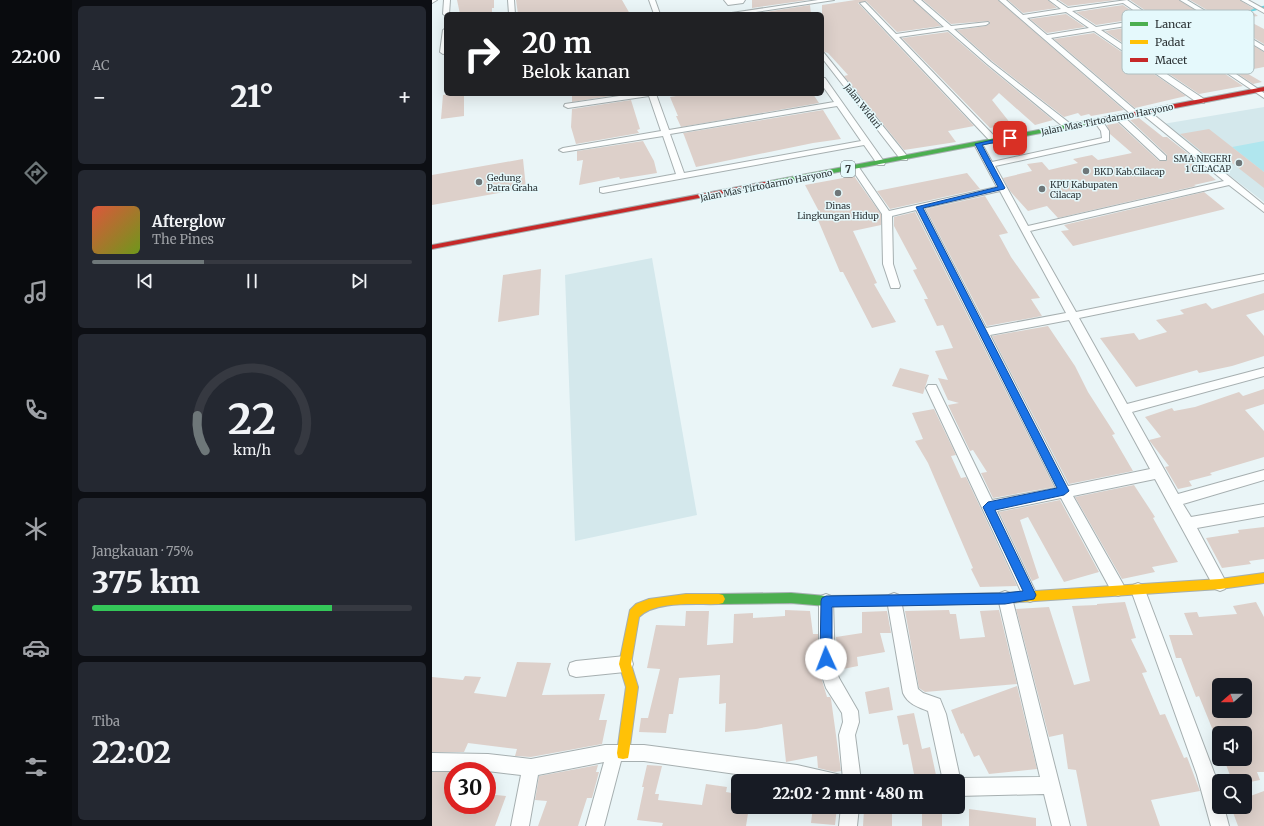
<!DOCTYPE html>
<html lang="id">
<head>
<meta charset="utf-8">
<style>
  body { margin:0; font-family:Merriweather,serif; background:#242831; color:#f1f3f6; height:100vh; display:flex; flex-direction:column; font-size:15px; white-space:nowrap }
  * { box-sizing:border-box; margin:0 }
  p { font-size:13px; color:#9ea1a6 }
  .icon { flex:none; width:22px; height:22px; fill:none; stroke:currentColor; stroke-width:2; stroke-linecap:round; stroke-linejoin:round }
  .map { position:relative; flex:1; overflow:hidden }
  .side { display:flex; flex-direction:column; gap:6px; padding:6px; background:#0d0f14; width:360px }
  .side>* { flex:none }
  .banner { position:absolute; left:12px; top:12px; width:380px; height:84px; border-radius:6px; box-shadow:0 4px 16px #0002; background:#202124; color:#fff; overflow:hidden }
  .needle { width:26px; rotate:250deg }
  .controls { position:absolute; left:780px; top:678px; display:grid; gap:8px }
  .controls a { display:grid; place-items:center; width:40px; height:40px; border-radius:6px; background:#171b24; box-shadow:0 4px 16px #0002; font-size:20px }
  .speed { position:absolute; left:12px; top:762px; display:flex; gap:8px; font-size:20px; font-weight:700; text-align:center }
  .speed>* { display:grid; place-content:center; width:52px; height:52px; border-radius:50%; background:#171b24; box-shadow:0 4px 16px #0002; line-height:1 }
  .speed .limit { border:6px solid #d22; background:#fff; color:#111 }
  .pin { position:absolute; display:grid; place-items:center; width:34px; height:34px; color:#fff; margin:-17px; border-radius:8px; box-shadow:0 2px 6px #0006 }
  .me { position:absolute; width:44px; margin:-22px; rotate:358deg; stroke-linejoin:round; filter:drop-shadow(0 0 3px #0008) }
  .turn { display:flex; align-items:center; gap:14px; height:84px; padding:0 12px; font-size:18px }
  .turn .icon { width:52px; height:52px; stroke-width:2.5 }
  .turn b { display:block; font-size:28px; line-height:34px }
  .big { font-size:30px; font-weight:800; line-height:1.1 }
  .side .tile { flex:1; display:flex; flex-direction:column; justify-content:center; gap:6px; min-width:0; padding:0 14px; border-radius:6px; background:#242831 }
  .side .dial { align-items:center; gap:0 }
  .dial svg { height:104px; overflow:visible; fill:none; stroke:#363941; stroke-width:7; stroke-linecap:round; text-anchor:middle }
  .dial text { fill:#f1f3f6; stroke:none }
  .song { display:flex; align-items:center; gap:12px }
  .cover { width:48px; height:48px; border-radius:6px; background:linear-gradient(135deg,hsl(10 70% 55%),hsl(80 70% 35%)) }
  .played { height:4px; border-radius:2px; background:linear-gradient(90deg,#6e7779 35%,#363941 35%) }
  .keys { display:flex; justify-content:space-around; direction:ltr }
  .heat { display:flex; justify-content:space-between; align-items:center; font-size:22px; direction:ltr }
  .charge { height:6px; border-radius:3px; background:linear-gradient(90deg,#34c759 75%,#363941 0) }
  .trip { position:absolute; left:299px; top:774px; width:234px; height:40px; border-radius:6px; background:#171b24; box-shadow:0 4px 16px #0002; font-weight:800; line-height:40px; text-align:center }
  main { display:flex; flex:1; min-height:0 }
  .dock { display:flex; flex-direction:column; width:72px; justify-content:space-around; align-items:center; background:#090b0e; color:#9ea1a6 }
  .dock .icon { width:28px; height:28px }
  .dock .current { color:#6e7779 }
  .dock b { font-size:18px; color:#f1f3f6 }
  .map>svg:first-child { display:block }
</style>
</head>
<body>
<main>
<nav class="dock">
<b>22:00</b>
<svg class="icon current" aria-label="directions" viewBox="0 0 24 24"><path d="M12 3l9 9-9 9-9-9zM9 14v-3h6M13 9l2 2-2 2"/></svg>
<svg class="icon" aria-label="music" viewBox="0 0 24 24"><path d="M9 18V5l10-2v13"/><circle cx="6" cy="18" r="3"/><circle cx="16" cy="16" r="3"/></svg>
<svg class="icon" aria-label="phone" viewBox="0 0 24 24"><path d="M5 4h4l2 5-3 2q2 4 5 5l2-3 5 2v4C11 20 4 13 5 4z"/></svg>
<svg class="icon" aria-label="climate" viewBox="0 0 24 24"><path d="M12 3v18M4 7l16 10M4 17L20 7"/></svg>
<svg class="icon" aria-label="car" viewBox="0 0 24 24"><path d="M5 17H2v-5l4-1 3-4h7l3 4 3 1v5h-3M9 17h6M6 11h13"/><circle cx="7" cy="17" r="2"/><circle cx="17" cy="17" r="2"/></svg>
<svg class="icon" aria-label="filters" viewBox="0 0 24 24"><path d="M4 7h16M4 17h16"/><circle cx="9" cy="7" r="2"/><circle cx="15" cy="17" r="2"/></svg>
</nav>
<section class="side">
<div class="tile"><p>AC</p>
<div class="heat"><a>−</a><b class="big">21°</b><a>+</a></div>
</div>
<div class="tile">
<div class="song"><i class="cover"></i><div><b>Afterglow</b><p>The Pines</p></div></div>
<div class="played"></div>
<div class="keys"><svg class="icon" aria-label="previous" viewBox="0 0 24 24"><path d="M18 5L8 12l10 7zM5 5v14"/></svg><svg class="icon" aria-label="pause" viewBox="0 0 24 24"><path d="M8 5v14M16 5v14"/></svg><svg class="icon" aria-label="next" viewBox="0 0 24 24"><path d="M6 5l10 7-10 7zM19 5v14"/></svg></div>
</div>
<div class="tile dial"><svg viewBox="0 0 100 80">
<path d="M14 69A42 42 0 1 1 86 69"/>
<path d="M14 69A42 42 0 0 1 8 42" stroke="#6e7779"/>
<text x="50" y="56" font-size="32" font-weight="700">22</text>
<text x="50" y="72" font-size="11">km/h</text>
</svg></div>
<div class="tile"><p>Jangkauan · 75%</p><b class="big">375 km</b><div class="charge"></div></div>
<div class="tile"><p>Tiba</p><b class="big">22:02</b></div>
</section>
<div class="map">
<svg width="832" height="826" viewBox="0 0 832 826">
  <rect width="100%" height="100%" fill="#eaf5f7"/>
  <path fill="#d4e8ec" d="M832 107V202L731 124Z
    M220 258 265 515 143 541 133 275Z"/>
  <path fill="#b0e6ee" d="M832 141V172L800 147Z"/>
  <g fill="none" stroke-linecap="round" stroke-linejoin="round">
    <path stroke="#69d6e3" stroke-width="2.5" d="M813 12 832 7"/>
  </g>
  <path fill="#ddd0ca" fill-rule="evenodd" d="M25 0H62V8H60V14H28Z
    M84 0H190L198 14H86Z
    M320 0H376L320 8Z
    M423 0H481L509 26 465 32 434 1 426 3 542 126 516 131 524 142 472 150 412 76 416 75 396 53 390 51V5Z
    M491 0H566L692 110 659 116 657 114 649 116 646 113 632 117 560 61 525 30 554 26 558 23 557 21 519 24Z
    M576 0H616L625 8 591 13Z
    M627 0H684L636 6Z
    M698 0H747L832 52V67L811 71 830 82 821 84Z
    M758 0H808L822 9 818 10 826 16 811 18 832 29V44Z
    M378 5 379 14H321Z
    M691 5 710 18 664 25 644 12Z
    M634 14 653 27 615 33 598 19Z
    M719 24 811 86 767 94 673 31Z
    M516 32 554 65 621 120 603 125 567 93 560 100 579 124 558 128 470 38Z
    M662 33 754 96 703 108 622 39Z
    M19 94H32V116L9 119 11 95Z
    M140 94H191L140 102Z
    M256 94H365L367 96 381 94 387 103 249 127 244 116H246L238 97Z
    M199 100 208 129 205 130 207 133 144 144 139 127 140 109Z
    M391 110 409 139 381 143 264 167 252 135 251 133Z
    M707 118 731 137H735L773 167 769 168 784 180 762 185 764 186 626 218 615 206 596 211 578 191 571 178 600 171 595 164 610 162 617 170 646 163 641 159 660 155 666 160 700 153 678 134 675 125 686 123 727 161H735V155L698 120Z
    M777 129 832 172V188L800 163 786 165 748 134Z
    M211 141 222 161 225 173 188 179 187 177 147 185 151 160 145 161V151Z
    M91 159 94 188 0 205V175Z
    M535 173 548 189 458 209 445 191Z
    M422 176 449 214V225L421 231 445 283 442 284 464 322 440 328 411 272H408L386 220 391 219 373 185Z
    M772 192 793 209 641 246 629 231 637 230 632 225Z
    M553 196 576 233 567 235 579 257 608 298 599 299 610 316 555 326 494 209Z
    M483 212 622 487 561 498 549 473 555 472 541 450 538 451 516 405 527 403 516 400 506 378 516 380 503 351 521 348 511 325 505 326 492 299H496L481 270 485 269 462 226V217Z
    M109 269 107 315 66 322 71 275Z
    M832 293V310L814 315 832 336V356L800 366 767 373 765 370 704 387 668 338 702 333 707 340 735 332 724 320 752 314 748 310 774 303 780 309Z
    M616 326 643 366 656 392 683 434 680 435 701 471 637 484 560 336Z
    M468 368 497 375 491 394 460 386Z
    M832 389V404L813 410 832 431V457L778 473 780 475 757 481 760 486 746 489 733 467 737 466 717 440 729 437 713 417 740 408 742 411 763 407 807 392 811 396Z
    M502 409 524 455 519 456 529 478 534 477 585 586 548 587 539 569 541 568 496 463 483 441 491 439 480 413Z
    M702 485 723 517 721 518 746 562 720 567 723 572 690 579 643 497Z
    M628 500 667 572 632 582 596 517 588 520 607 578 600 581 567 512Z
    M832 527V559L817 561 819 564 790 568 774 538 807 533 806 530Z
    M693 602 704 638 699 639 715 672 710 673 728 715 733 714 752 758 755 757 768 791 719 800 728 826H655L644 770 636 769 631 734 617 737 584 609 617 607 642 685 658 681 640 606 665 605V604Z
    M824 602 832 617V772H825L828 780 813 783V781H800L792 759H813V733H782L767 696 764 697 749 658H744L737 635H761L752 613 765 612 767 617 805 614 801 606ZM787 685H813V711H787Z
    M353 610 378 611 381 634H386V667L395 697H398L399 699 409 771 403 772 386 768 385 756 354 762 350 724 324 729 293 732 294 703 287 704 288 675 247 678 241 714H237L234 733 207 732 209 718H216L228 669 215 668 224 625 253 626 254 611H277L275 645 301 643 302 614 321 613V618L353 616Z
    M517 610 518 614H524L528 639 553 637 548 611 567 610 585 684 493 692 487 688 473 611Z
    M455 611 459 633H448L453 652 425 657 426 666 406 670 404 637 430 633V612Z
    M85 662 119 663 110 695 173 694 167 720H175L170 744 99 757 83 756 85 749 36 743 32 752H0V677L31 680 33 676 49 677 42 693 74 697Z
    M585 686 605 769 557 774 547 755 542 757 531 733 529 734 519 710Z
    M457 687 461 710 437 714 433 692Z
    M482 713 490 749 498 747 504 775 483 779 476 744 471 745 465 716Z
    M166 765 164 772H167L160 798H155L146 826H106L115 801 103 800 107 776Z
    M215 765 230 766 223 794H227L226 800 270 805 274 784 295 787 294 792 306 794V807H317L314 826H230L231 823 205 820 212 787H210Z
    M0 772H21V805H55V794L74 796 63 826H0Z
    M832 791V826H806L799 807H813V798Z
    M381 807H405L403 825 379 823Z
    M490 807H510V826H490Z
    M537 809 604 818V826H537Z
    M432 810 460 813V826H431Z"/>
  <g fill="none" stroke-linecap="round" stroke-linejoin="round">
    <g stroke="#a6afb0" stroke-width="2">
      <path id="street" d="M0 0H5L0 3Z
        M12 0H18L17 14H14V16L11 14Z
        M76 0H82L83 14H77Z
        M217 0H223L228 14H222Z
        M292 0H313L311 3 296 5Z
        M386 0H402L310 14H293Z
        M482 0H489L519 26 556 22 557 23 554 25 522 29 559 62 640 125V129H634L555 64 516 30 467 37 567 141 560 143 428 3 433 2 464 34 512 27Z
        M567 0H574L591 15 629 9 617 0H624L636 8 695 0 832 93V98L719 22 669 30 772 99V103H766L662 31 619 38 708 114 701 116ZM691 3 714 19 664 27 640 11ZM634 12 657 28 615 35 595 18Z
        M748 0H755L832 46V51Z
        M809 0H816L832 9V13Z
        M14 28V53L11 54 8 52 11 30Z
        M390 52 392 53 475 156V160H469L390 58Z
        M390 78H393L453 163 452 165H446L432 145 171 193 168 192V188L244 174 231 136 131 152 127 150 131 148 229 131 217 96 136 108 132 106 133 104 201 94H224L237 130 402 102 390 85ZM405 106 429 141 252 173 238 134Z
        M710 110H716L832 205V212L797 185 598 231 644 312 832 274V280L647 318 695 404 832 368V376L700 412 746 494 832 470V480L751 504 759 517 832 504V516L765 528 795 584 793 589 788 591 783 589 723 479 641 496 691 584 693 589 691 594 686 596 681 594 629 498 565 511 605 595 603 600 598 602 593 600 494 388 496 385H504L560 500 624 488 484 210 460 216 461 264 468 286 467 288H459L451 264 450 214 419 168 420 166H426L457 211 565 187 542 144 543 142H549L560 162 670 138 669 131 662 121 666 119H669L677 131V141L563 166 596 226 792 181 710 114ZM568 191 634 313 554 328 492 208ZM637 320 718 469 636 486 558 335Z
        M684 115H690L734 156V160H728L684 119Z
        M706 583 711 585 713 590 783 775 787 790V807H792L797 826H779L765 775 699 590 701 585Z
        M573 591 578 593 580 598 638 826H620L612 794 526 796V781H511L496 711C486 707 476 704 471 693L455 600 457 595 462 593 467 595 469 600 486 689 491 693 508 699 514 714 528 778 608 777 566 598 568 593Z
        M394 594 399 596 401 601 403 667 407 678 426 711 427 722 423 735 429 781H353L212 761H189L172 826H154L172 762 106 775 97 826H79L89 775 55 771H0V753L56 754 99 759 173 745H212L365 765 409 775 411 780 407 735 411 722 410 713 394 688 387 667V601L389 596Z
        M193 656 199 658 201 664 199 670 193 672 144 677 138 675 136 669 138 663 144 661Z
        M409 807H427L425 826H407Z"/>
    </g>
    <g stroke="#a6afb0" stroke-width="2">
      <path id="fast" d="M659 120 661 121V123L338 185 335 183 338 181Z
        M359 593 394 596 479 595 483 596 485 600 483 604 479 605 394 606 359 603 287 604 283 603 281 599 283 595 287 594Z"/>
    </g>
    <g stroke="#a6afb0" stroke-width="2">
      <path id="slow" d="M832 573V583L788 589 573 603 479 605 475 604 473 600 475 596 479 595 573 593 788 579Z
        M254 594H287L291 595 293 599 291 603 287 604C265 605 224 600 207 617L199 664 206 687 197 753 196 758 191 759 186 758 185 753 194 687 187 664 198 610 204 604 217 599Z"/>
    </g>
    <g stroke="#a6afb0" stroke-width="2">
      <path id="jam" d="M832 87V91L659 124 656 122 659 120Z
        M338 181 341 183 340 184 0 249V245Z"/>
    </g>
    <use href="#street" fill="#fcfefe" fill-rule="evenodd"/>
    <use href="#fast" fill="#4caf50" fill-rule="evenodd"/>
    <use href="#slow" fill="#ffc107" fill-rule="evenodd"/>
    <use href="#jam" fill="#c62828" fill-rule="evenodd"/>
  </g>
  <path fill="#1a73e8" stroke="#114b97" d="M578 136 581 138 580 139 550 145 573 188 572 189 491 208 637 491 632 495 563 510 604 595 602 599 573 604 400 607V659L398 663 394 665 390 663 388 659 389 601 390 598 394 596 573 593 591 591 551 507 556 502 625 488 484 207 566 187 543 144Z"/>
  <g fill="#6e7779" stroke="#e5f9fc" stroke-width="1.5">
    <circle cx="807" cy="163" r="4"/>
    <circle cx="654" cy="171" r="4"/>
    <circle cx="47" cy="182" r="4"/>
    <circle cx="610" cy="189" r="4"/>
    <circle cx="406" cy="193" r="4"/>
  </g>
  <g text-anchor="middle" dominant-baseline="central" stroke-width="3" stroke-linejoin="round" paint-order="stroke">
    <g font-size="9" fill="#2c3335" stroke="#e5f9fc">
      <text transform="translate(431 106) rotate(52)">Jalan Widuri</text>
      <text transform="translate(675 119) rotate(-11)">Jalan Mas Tirtodarmo Haryono</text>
      <text transform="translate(334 185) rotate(-11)">Jalan Mas Tirtodarmo Haryono</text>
    </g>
    <g font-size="9" fill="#2c3335" stroke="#e5f9fc" text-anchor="start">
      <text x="799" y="158" text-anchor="end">SMA NEGERI<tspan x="799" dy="10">1 CILACAP</tspan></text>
      <text x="662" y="171">BKD Kab.Cilacap</text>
      <text x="55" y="177">Gedung<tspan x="55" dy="10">Patra Graha</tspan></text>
      <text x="618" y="184">KPU Kabupaten<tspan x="618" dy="10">Cilacap</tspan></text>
      <text x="406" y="205" text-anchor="middle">Dinas<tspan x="406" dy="10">Lingkungan Hidup</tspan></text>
    </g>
    <rect fill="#e5f9fc" stroke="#646e71" stroke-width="1" x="409" y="161" width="14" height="16" rx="3"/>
    <g font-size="10" font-weight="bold" fill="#2c3335">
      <text x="416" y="169">7</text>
    </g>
  </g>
  <rect x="690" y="10" width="132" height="64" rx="6" fill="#e5f9fc" stroke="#aebec0" stroke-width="1"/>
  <rect x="698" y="22" width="18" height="4" fill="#4caf50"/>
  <rect x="698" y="40" width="18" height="4" fill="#ffc107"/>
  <rect x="698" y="58" width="18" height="4" fill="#c62828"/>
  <g font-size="11" fill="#2c3335">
    <text x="723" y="28">Lancar</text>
    <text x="723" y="46">Padat</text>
    <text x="723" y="64">Macet</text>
  </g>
</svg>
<div class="controls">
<a><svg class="needle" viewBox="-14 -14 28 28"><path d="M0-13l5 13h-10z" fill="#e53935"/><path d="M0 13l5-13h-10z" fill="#9ea1a6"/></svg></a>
<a><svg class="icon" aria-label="sound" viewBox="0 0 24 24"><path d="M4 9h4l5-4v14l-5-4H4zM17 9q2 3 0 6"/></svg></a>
<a><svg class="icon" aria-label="search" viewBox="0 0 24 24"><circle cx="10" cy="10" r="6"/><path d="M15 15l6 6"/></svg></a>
</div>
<div class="speed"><div class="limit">30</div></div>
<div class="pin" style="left:578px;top:138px;background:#d93025"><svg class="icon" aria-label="arrive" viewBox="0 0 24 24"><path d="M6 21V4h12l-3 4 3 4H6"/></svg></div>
<svg class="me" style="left:394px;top:659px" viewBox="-20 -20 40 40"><circle r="19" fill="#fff"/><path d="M0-13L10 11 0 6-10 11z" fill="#1a73e8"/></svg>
<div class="trip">22:02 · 2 mnt · 480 m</div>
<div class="banner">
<div class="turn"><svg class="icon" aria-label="right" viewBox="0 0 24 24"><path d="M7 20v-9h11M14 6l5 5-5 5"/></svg><div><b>20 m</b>Belok kanan</div></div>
</div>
</div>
</main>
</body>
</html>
